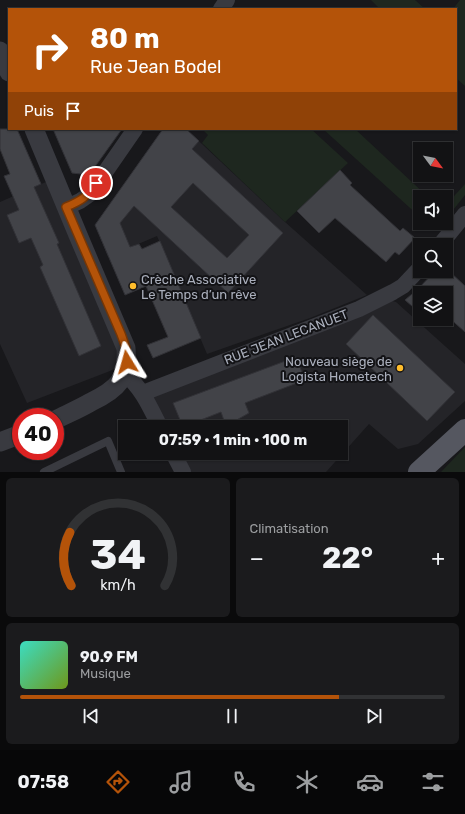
<!DOCTYPE html>
<html lang="fr">
<head>
<meta charset="utf-8">
<style>
  body { margin:0; font-family:Rubik,sans-serif; background:#1b1b1d; color:#f1f3f6; height:100vh; display:flex; flex-direction:column; font-size:15px; white-space:nowrap }
  * { box-sizing:border-box; margin:0 }
  p { font-size:13px; color:#9c9ea0 }
  .icon { flex:none; width:22px; height:22px; fill:none; stroke:currentColor; stroke-width:2; stroke-linecap:round; stroke-linejoin:round }
  .map { position:relative; height:472px; overflow:hidden }
  .drawer { display:flex; flex-direction:column; gap:6px; padding:6px; background:#0a0a0b; flex:1 }
  .drawer>* { flex:none }
  .guide { position:absolute; left:8px; top:8px; width:449px; height:122px; border-radius:0px; box-shadow:0 1px 3px #0004,0 0 0 1px #313234; background:#b45309; color:#fff; overflow:hidden }
  .needle { width:26px; rotate:122deg }
  .buttons { position:absolute; left:413px; top:142px; display:grid; gap:8px }
  .buttons a { display:grid; place-items:center; width:40px; height:40px; border-radius:0px; background:#121214; box-shadow:0 1px 3px #0004,0 0 0 1px #313234; font-size:20px }
  .speed { position:absolute; left:12px; top:408px; display:flex; gap:8px; font-size:20px; font-weight:700; text-align:center }
  .speed>* { display:grid; place-content:center; width:52px; height:52px; border-radius:50%; background:#121214; box-shadow:0 1px 3px #0004,0 0 0 1px #313234; line-height:1 }
  .speed .limit { border:6px solid #d22; background:#fff; color:#111 }
  .pin { position:absolute; display:grid; place-items:center; width:34px; height:34px; color:#fff; margin:-17px; border:2px solid #fff; border-radius:50%; box-shadow:0 1px 4px #0007 }
  .me { position:absolute; width:44px; margin:-22px; rotate:352deg; stroke-linejoin:round; filter:drop-shadow(0 0 3px #0008) }
  .turn { display:flex; align-items:center; gap:14px; height:84px; padding:0 16px; font-size:18px }
  .turn .icon { width:52px; height:52px; stroke-width:2.5 }
  .turn b { display:block; font-size:28px; line-height:34px }
  .then { display:flex; align-items:center; height:38px; padding:0 16px; background:#0003; gap:8px; font-size:15px }
  .big { font-size:30px; font-weight:700; line-height:1.1 }
  .drawer .card { flex:1; display:flex; flex-direction:column; justify-content:center; gap:6px; min-width:0; padding:0 14px; border-radius:6px; background:#1b1b1d }
  .drawer .dial { align-items:center; gap:0 }
  .dial svg { height:104px; overflow:visible; fill:none; stroke:#313234; stroke-width:7; stroke-linecap:round; text-anchor:middle }
  .dial text { fill:#f1f3f6; stroke:none }
  .song { display:flex; align-items:center; gap:12px }
  .cover { width:48px; height:48px; border-radius:6px; background:linear-gradient(135deg,hsl(170 70% 55%),hsl(80 70% 35%)) }
  .played { height:4px; border-radius:2px; background:linear-gradient(90deg,#b45309 75%,#313234 75%) }
  .keys { display:flex; justify-content:space-around; direction:ltr }
  .heat { display:flex; justify-content:space-between; align-items:center; font-size:22px; direction:ltr }
  .drawer .tiles { flex:1; display:grid; gap:6px; grid-template-columns:1fr 1fr }
  .card:last-child { grid-column:span 2 }
  .trip { position:absolute; left:118px; top:420px; width:230px; height:40px; border-radius:0px; background:#121214; box-shadow:0 1px 3px #0004,0 0 0 1px #313234; font-weight:700; line-height:40px; text-align:center }
  .menu { display:flex; height:64px; justify-content:space-around; align-items:center; background:#070708; color:#9c9ea0 }
  .menu .icon { width:28px; height:28px }
  .menu .selected { color:#b45309 }
  .menu b { font-size:18px; color:#f1f3f6 }
  .map>svg:first-child { display:block }
</style>
</head>
<body>
<div class="map">
<svg width="465" height="472" viewBox="0 0 465 472">
  <rect width="100%" height="100%" fill="#18181b"/>
  <path fill="#242428" d="M163 129H186L285 222 367 295 310 318 207 354 157 236 108 257 95 225Z
    M55 178 127 362 110 371 27 403 0 344V202Z
    M381 298 396 302 465 364V401L418 444 398 449 369 424 326 472H183L173 453H341V427H160L143 393Z"/>
  <path fill="#1e271f" d="M371 0H415L425 9H380Z
    M460 0H465V86L456 78V9H453Z
    M202 129H311L348 163 285 222 202 143 208 135Z
    M323 129H355L428 197H420V217Z
    M465 184V195L446 219V205Z
    M465 447V472H441Z"/>
  <path fill="#424348" stroke="#323237" fill-rule="evenodd" d="M0 129H17L41 184 34 187 59 243 57 244 101 346 79 356 40 267 43 265 31 238 19 243 7 215 19 210 4 176 10 174 0 149Z
    M53 129H122L89 175 72 173Z
    M163 129H186L199 141 192 149 283 233 228 293 134 206 120 223 130 247 139 244 142 249 160 241 201 338 153 358 147 345 168 337 146 286 125 295 95 225ZM193 183 249 235 227 258 171 207Z
    M340 170 352 183 350 185 400 231 403 228 415 238 399 255 395 252 386 262 335 218 319 233 297 211Z
    M435 271H449L465 286V332L446 315V293H420V313L405 300 419 288Z
    M373 315 455 392 427 421 346 344Z
    M296 357 305 380 245 403 249 413 226 426 221 412 183 427 173 403Z"/>
  <g fill="none" stroke-linecap="round" stroke-linejoin="round">
    <path stroke="#393a40" stroke-width="8" d="M44 472 108 441 121 472"/>
    <path stroke="#393a40" stroke-width="16" d="M221 9 227 0
      M67 207 80 201 90 194 135 129
      M440 245 465 214
      M124 373C142 388 150 407 160 427
      M143 393 359 309 393 292 403 286 420 268
      M173 453 183 472"/>
    <path stroke="#393a40" stroke-width="19" d="M0 51 9 72
      M34 129 78 235 126 348C128 379 118 389 91 402 79 409 67 414 55 420
      M0 442 21 434"/>
    <path stroke="#555760" stroke-width="22" d="M419 472 465 430"/>
  </g>
  <g fill="none" stroke-linecap="round" stroke-linejoin="round">
    <g stroke="#753606" stroke-width="10">
      <path id="route" d="M96 183C87 197 81 201 66 207L121 334 126 348 127 362"/>
    </g>
    <use href="#route" stroke="#b45309" stroke-width="7"/>
  </g>
  <g fill="#ffbd2c" stroke="#131316" stroke-width="1.5">
    <circle cx="133" cy="286" r="4"/>
    <circle cx="400" cy="368" r="4"/>
  </g>
  <g text-anchor="middle" dominant-baseline="central" stroke-width="4" stroke-linejoin="round" paint-order="stroke">
    <g font-size="13" fill="#aaafbc" stroke="#131316" text-anchor="start">
      <text x="141" y="279">Crèche Associative<tspan x="141" dy="15">Le Temps d’un rêve</tspan></text>
      <text x="392" y="361" text-anchor="end">Nouveau siège de<tspan x="392" dy="15">Logista Hometech</tspan></text>
    </g>
    <g font-size="13" fill="#aaafbc" stroke="#131316">
      <text transform="translate(286 337) rotate(-21)">RUE JEAN LECANUET</text>
    </g>
  </g>
</svg>
<div class="buttons">
<a><svg class="needle" viewBox="-14 -14 28 28"><path d="M0-13l5 13h-10z" fill="#e53935"/><path d="M0 13l5-13h-10z" fill="#9c9ea0"/></svg></a>
<a><svg class="icon" aria-label="sound" viewBox="0 0 24 24"><path d="M4 9h4l5-4v14l-5-4H4zM17 9q2 3 0 6"/></svg></a>
<a><svg class="icon" aria-label="search" viewBox="0 0 24 24"><circle cx="10" cy="10" r="6"/><path d="M15 15l6 6"/></svg></a>
<a><svg class="icon" aria-label="layers" viewBox="0 0 24 24"><path d="M12 4l9 5-9 5-9-5zM3 14l9 5 9-5"/></svg></a>
</div>
<div class="speed"><div class="limit">40</div></div>
<div class="pin" style="left:96px;top:183px;background:#d93025"><svg class="icon" aria-label="arrive" viewBox="0 0 24 24"><path d="M6 21V4h12l-3 4 3 4H6"/></svg></div>
<svg class="me" style="left:127px;top:362px" viewBox="-20 -20 40 40"><path d="M0-17L14 15 0 8-14 15z" fill="#b45309" stroke="#fff" stroke-width="4"/></svg>
<div class="trip">07:59 · 1 min · 100 m</div>
<div class="guide">
<div class="turn"><svg class="icon" aria-label="right" viewBox="0 0 24 24"><path d="M7 20v-9h11M14 6l5 5-5 5"/></svg><div><b>80 m</b>Rue Jean Bodel</div></div>
<div class="then">Puis<svg class="icon" aria-label="arrive" viewBox="0 0 24 24"><path d="M6 21V4h12l-3 4 3 4H6"/></svg></div>
</div>
</div>
<section class="drawer">
<div class="tiles">
<div class="card dial"><svg viewBox="0 0 100 80">
<path d="M14 69A42 42 0 1 1 86 69"/>
<path d="M14 69A42 42 0 0 1 13 28" stroke="#b45309"/>
<text x="50" y="56" font-size="32" font-weight="700">34</text>
<text x="50" y="72" font-size="11">km/h</text>
</svg></div>
<div class="card"><p>Climatisation</p>
<div class="heat"><a>−</a><b class="big">22°</b><a>+</a></div>
</div>
<div class="card">
<div class="song"><i class="cover"></i><div><b>90.9 FM</b><p>Musique</p></div></div>
<div class="played"></div>
<div class="keys"><svg class="icon" aria-label="previous" viewBox="0 0 24 24"><path d="M18 5L8 12l10 7zM5 5v14"/></svg><svg class="icon" aria-label="pause" viewBox="0 0 24 24"><path d="M8 5v14M16 5v14"/></svg><svg class="icon" aria-label="next" viewBox="0 0 24 24"><path d="M6 5l10 7-10 7zM19 5v14"/></svg></div>
</div>
</div>
</section>
<nav class="menu">
<b>07:58</b>
<svg class="icon selected" aria-label="directions" viewBox="0 0 24 24"><path d="M12 3l9 9-9 9-9-9zM9 14v-3h6M13 9l2 2-2 2"/></svg>
<svg class="icon" aria-label="music" viewBox="0 0 24 24"><path d="M9 18V5l10-2v13"/><circle cx="6" cy="18" r="3"/><circle cx="16" cy="16" r="3"/></svg>
<svg class="icon" aria-label="phone" viewBox="0 0 24 24"><path d="M5 4h4l2 5-3 2q2 4 5 5l2-3 5 2v4C11 20 4 13 5 4z"/></svg>
<svg class="icon" aria-label="climate" viewBox="0 0 24 24"><path d="M12 3v18M4 7l16 10M4 17L20 7"/></svg>
<svg class="icon" aria-label="car" viewBox="0 0 24 24"><path d="M5 17H2v-5l4-1 3-4h7l3 4 3 1v5h-3M9 17h6M6 11h13"/><circle cx="7" cy="17" r="2"/><circle cx="17" cy="17" r="2"/></svg>
<svg class="icon" aria-label="filters" viewBox="0 0 24 24"><path d="M4 7h16M4 17h16"/><circle cx="9" cy="7" r="2"/><circle cx="15" cy="17" r="2"/></svg>
</nav>
</body>
</html>
